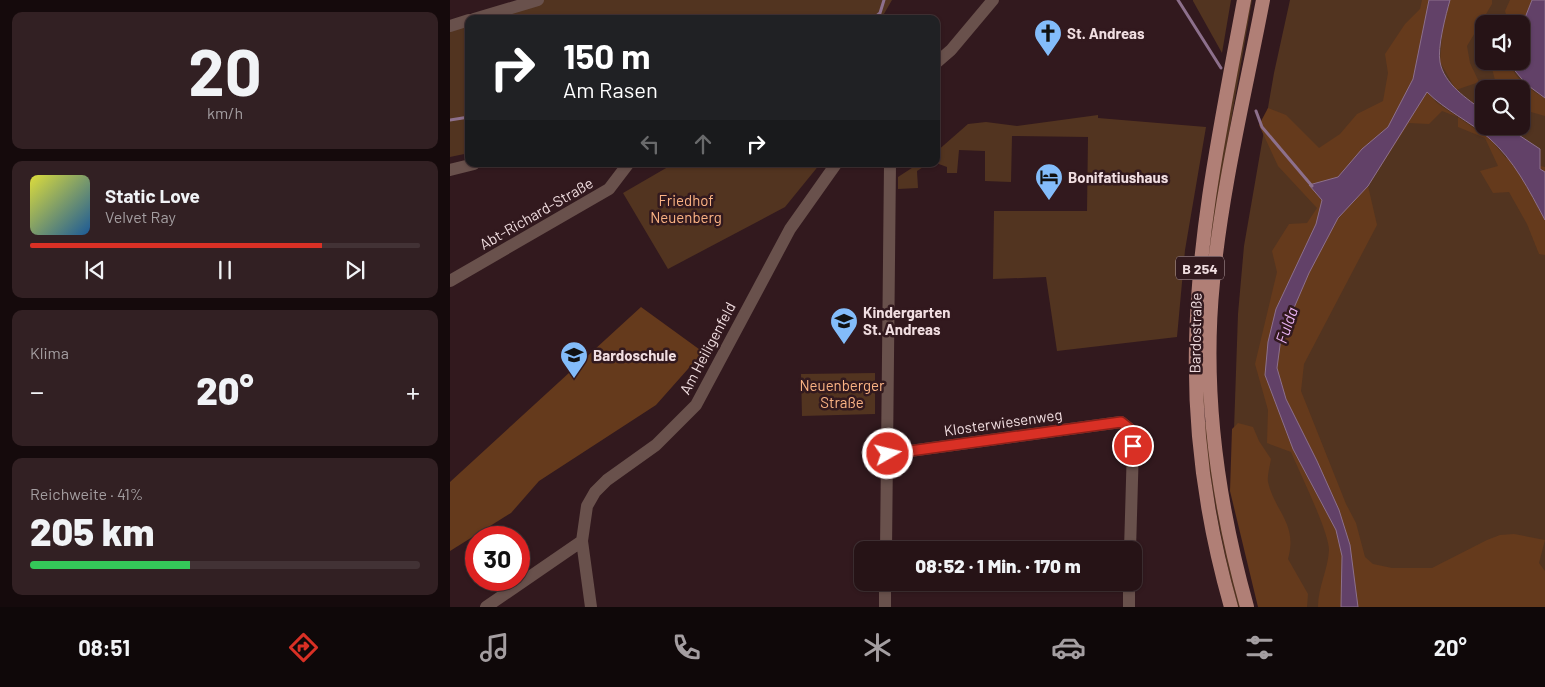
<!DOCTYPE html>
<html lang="de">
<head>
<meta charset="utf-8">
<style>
  body { margin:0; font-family:Barlow,sans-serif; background:#322023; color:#f1f3f6; height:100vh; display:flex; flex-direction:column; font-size:19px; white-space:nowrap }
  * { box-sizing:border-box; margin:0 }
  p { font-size:16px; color:#a49ea1 }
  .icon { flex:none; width:28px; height:28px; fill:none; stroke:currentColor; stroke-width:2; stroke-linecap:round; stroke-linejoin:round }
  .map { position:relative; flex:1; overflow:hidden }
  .panel { display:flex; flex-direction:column; gap:12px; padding:12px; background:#150a0c; width:450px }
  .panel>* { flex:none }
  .banner { position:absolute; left:15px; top:15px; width:475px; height:152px; border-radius:10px; box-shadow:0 1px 4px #0004,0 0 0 1px #423235; background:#202124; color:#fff; overflow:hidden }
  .fabs { position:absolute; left:1025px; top:15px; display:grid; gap:10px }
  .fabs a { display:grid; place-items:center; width:55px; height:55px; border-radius:10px; background:#261316; box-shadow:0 1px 4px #0004,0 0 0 1px #423235; font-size:25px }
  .speed { position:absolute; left:15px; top:526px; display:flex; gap:10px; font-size:25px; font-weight:700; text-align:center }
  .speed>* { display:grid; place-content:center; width:65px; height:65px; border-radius:50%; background:#261316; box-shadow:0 1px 4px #0004,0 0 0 1px #423235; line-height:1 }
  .speed .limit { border:8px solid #d22; background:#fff; color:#111 }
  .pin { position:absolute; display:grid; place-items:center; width:42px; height:42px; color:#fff; margin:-21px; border:2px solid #fff; border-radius:50%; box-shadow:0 1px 5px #0007 }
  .me { position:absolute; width:55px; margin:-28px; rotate:82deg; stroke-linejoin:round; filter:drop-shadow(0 0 4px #0008) }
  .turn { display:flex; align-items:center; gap:18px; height:105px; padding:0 15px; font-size:22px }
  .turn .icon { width:65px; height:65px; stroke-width:2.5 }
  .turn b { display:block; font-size:35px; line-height:42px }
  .lanes { display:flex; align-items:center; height:48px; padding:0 15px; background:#0003; justify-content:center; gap:25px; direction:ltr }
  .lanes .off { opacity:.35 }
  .big { font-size:38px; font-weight:800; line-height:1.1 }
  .panel .tile { flex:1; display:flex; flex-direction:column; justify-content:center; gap:8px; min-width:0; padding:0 18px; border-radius:10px; background:#322023 }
  .panel .dial { align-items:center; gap:0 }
  .dial b { font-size:65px; line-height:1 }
  .song { display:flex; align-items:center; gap:15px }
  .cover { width:60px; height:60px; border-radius:8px; background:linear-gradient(135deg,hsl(60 70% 55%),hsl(210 70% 35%)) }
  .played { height:5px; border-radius:2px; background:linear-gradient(90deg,#d93025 75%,#423235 75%) }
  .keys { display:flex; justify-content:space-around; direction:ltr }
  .heat { display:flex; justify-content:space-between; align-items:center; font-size:28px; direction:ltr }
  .charge { height:8px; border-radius:4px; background:linear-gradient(90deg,#34c759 41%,#423235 0) }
  .trip { position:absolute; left:404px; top:541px; width:288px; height:50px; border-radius:10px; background:#261316; box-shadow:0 1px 4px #0004,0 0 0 1px #423235; font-weight:800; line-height:50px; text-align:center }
  .dock { display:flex; height:80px; justify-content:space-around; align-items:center; background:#0f0809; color:#a49ea1 }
  .dock .icon { width:35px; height:35px }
  .dock .selected { color:#d93025 }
  .dock b { font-size:22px; color:#f1f3f6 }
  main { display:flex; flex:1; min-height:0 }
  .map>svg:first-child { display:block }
</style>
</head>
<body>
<main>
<section class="panel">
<div class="tile dial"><b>20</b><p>km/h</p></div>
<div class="tile">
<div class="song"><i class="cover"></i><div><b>Static Love</b><p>Velvet Ray</p></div></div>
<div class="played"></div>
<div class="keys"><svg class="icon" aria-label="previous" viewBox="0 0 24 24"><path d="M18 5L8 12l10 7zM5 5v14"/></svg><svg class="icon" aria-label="pause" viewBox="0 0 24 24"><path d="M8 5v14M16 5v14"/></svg><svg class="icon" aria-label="next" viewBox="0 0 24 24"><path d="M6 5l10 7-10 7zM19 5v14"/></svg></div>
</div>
<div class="tile"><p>Klima</p>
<div class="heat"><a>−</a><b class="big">20°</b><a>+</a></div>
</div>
<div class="tile"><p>Reichweite · 41%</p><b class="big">205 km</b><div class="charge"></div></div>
</section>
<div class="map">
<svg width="1095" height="607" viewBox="0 0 1095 607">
  <rect width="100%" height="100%" fill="#32191e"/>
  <path fill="#523420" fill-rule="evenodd" d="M92 0H442L431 19H27Z
    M743 0H781L772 53 743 1Z
    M799 0H802L771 179 756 408H752V320L765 195Z
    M840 0H1095V607H810L782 487 788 314 794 246 824 73ZM1034 24H1071V61H1034ZM1034 89H1071V126H1034Z
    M19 21V153L0 157V27Z
    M648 115V118L756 127 735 250 727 337 607 351 596 277 543 279 544 211H637L638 137 562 136 561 182 535 181V151L509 150 507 173H497V167L486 163V152L518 124 536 122 567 126Z
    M223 164H370L335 207 218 269 173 193Z
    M468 164H478L467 171 468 188 448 189V177Z
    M425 373V414L352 416 351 374Z
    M753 422H757L791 607H788C771 546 761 485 753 422Z"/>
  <path fill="#653a1c" d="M972 0H979L963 79 959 122 963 110 977 92 987 103 1040 139 1056 158 1095 167V255L1089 254 1077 224 1059 192 1043 193 1030 171 1048 166 1035 138 1008 127V117L992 111 979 124 959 123 918 186 927 225 854 364 851 391 896 504 906 523 915 557 923 564 942 568H982L1037 540 1050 535 1064 534 1095 540 1089 563 1095 571V607H868C868 587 878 570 879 550 879 532 850 473 841 452L817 443 818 410 805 364 827 272 822 251 839 224 857 223 867 208 828 166 809 125 818 108 836 115 869 148 890 134 907 114 933 101 938 73 935 54 955 24 970 9Z
    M1000 0H1042V4L1017 46 1020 63 1029 82 1006 90 990 62 993 23Z
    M1060 0H1082L1071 28V24H1059L1055 11Z
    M1040 61H1061C1060 76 1083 92 1095 98V116L1071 109V89H1055L1053 83 1045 80Z
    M191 307 253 352 206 405 89 481 61 513 0 551V482Z
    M788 423 803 427 809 441 821 459C820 466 817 475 818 482 825 512 848 524 838 559L858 594 857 607H808L780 491 782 429Z"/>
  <path fill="#624168" stroke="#8d708c" d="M979 0H1000C996 14 987 48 990 62 994 84 1017 99 1034 111V126H1055L1090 149V169L1095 172V220C1079 190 1064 160 1039 138 1019 121 995 110 977 92L918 186 888 218 859 273 831 338 827 368 836 399 867 461 889 510 900 545 908 607H891L892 556 886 530 843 449 815 375 818 342 826 309 866 224 872 200 859 185 888 177 912 149 938 127 963 79Z
    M1082 0H1095V98L1076 84 1061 66V61H1071V28Z"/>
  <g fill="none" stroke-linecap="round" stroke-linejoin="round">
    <path stroke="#8d708c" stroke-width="3" d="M728 0 771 68
      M423 19 430 13 434 0
      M806 111 812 127 862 186
      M0 120 19 117"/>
    <path stroke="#69514c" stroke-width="12" d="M24 19 88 0
      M0 26 19 20
      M486 63 501 50 543 0
      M0 170 24 164
      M0 281 159 189 178 164
      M438 454 671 422 681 430 683 446 680 550
      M436 550 440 164
      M36 607 132 541
      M141 607 132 541 137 506 145 492 157 480 206 445 246 405 340 229 386 164
      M435 607V582
      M679 607V582"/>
    <path stroke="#b07f76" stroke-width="14" d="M781 607C757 523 744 433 746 345 748 229 773 114 794 0
      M797 607C768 503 752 391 763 282 772 187 795 94 813 0"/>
  </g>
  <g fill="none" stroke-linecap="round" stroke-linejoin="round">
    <g stroke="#8d1f18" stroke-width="12">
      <path id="route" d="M438 454 671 422 681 430 683 446"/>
    </g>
    <use href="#route" stroke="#d93025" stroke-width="9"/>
  </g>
  <defs>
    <g id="church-pin" transform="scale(1.4375)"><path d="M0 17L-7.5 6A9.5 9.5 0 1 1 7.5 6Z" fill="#83bcfa" stroke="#32191e"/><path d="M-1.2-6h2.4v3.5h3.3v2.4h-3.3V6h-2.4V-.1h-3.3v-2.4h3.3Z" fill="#111"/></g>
    <g id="hotel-pin" transform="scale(1.4375)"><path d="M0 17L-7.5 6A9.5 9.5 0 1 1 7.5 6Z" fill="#83bcfa" stroke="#32191e"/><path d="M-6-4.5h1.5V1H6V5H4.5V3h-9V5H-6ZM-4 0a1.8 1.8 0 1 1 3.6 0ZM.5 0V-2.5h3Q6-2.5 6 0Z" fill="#111"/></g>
    <g id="school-pin" transform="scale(1.4375)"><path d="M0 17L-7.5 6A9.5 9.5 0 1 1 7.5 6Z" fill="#83bcfa" stroke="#32191e"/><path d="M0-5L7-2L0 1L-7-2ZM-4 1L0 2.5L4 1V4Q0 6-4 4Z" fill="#111"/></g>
  </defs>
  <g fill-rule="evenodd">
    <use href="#church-pin" x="598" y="33"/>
    <use href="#hotel-pin" x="599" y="177"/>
    <use href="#school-pin" x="394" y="321"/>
    <use href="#school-pin" x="124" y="355"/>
  </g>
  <g text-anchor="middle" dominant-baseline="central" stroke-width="5" stroke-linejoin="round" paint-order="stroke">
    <rect fill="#32191e" stroke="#b8a3a6" stroke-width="1" x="726" y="256.5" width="48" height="23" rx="4"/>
    <g font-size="14" font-weight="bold" fill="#f1dee1">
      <text x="750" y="268">B 254</text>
    </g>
    <g font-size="15" font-weight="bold" fill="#f1dee1" stroke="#32191e" text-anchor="start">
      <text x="617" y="33">St. Andreas</text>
      <text x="618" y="177">Bonifatiushaus</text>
      <text x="413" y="312">Kindergarten<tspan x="413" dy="17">St. Andreas</tspan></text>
      <text x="143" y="355">Bardoschule</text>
    </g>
    <g font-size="15" fill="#fbb384" stroke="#32191e">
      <text x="236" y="200">Friedhof<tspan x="236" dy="17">Neuenberg</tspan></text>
      <text x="392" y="385">Neuenberger<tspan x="392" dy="17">Straße</tspan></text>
    </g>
    <g font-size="15" fill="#f1dee1" stroke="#32191e">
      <text transform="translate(86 213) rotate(-30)">Abt-Richard-Straße</text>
      <text transform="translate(745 333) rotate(-89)">Bardostraße</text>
      <text transform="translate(257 348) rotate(-62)">Am Heiligenfeld</text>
      <text transform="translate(553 422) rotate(-8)">Klosterwiesenweg</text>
    </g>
    <g font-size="16" font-style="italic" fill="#ebb5f5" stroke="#32191e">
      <text transform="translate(836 325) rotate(-71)">Fulda</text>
    </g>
  </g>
</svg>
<div class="fabs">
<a><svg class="icon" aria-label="sound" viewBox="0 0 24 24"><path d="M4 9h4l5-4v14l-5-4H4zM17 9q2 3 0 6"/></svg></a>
<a><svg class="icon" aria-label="search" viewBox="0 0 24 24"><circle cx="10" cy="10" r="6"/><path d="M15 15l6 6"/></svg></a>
</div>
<div class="speed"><div class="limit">30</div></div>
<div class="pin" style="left:683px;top:446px;background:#d93025"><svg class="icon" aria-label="arrive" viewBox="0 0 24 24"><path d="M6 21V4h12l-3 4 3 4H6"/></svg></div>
<svg class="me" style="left:438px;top:454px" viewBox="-20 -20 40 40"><circle r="17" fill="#d93025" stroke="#fff" stroke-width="3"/><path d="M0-11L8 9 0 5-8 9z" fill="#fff"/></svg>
<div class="trip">08:52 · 1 Min. · 170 m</div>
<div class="banner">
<div class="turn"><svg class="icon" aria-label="right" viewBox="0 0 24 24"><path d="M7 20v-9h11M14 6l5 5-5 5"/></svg><div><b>150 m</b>Am Rasen</div></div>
<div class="lanes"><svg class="icon off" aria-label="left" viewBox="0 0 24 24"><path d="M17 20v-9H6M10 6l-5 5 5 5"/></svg><svg class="icon off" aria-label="ahead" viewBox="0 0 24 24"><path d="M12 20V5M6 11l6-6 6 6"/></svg><svg class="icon" aria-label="right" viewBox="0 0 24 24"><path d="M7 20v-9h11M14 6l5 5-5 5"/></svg></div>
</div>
</div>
</main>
<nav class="dock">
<b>08:51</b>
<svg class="icon selected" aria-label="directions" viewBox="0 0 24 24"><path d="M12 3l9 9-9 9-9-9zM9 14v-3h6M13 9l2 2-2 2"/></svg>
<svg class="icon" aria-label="music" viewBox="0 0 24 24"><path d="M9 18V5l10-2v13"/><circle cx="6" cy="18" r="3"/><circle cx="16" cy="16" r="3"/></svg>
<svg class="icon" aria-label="phone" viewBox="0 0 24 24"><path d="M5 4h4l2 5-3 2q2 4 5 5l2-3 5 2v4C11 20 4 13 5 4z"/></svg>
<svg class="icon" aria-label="climate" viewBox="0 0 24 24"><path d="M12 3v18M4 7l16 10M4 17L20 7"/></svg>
<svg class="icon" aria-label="car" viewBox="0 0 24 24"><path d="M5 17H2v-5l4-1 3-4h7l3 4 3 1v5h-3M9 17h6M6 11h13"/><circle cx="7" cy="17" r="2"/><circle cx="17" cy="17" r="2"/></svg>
<svg class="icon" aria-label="filters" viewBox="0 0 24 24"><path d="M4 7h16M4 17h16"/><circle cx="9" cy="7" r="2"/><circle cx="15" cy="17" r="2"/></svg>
<b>20°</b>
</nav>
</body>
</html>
